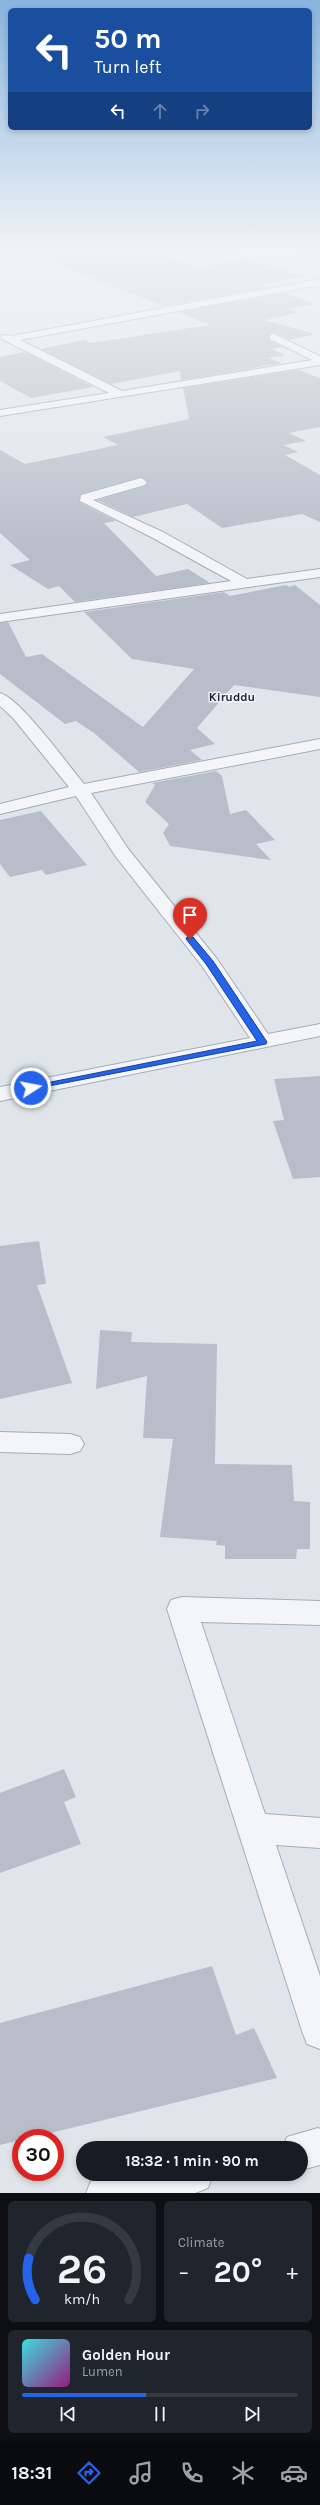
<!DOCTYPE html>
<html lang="en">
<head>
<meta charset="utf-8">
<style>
  body { margin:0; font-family:Karla,sans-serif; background:#20242c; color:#f1f3f6; height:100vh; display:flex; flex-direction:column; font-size:15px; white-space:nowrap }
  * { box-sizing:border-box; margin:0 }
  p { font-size:13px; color:#9ea1a6 }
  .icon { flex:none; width:22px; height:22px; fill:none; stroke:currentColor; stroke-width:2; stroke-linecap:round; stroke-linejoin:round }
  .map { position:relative; height:2193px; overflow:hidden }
  .sheet { display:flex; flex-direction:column; gap:8px; padding:8px; background:#0d0f14; flex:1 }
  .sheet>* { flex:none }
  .banner { position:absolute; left:8px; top:8px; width:304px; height:122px; border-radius:6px; box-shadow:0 2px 6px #0003; background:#1a4fa0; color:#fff; overflow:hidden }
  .speed { position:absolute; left:12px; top:2129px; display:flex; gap:8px; font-size:20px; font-weight:700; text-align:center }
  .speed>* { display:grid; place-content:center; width:52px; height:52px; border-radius:50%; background:#171b24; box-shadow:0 2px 6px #0003; line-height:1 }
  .speed .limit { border:6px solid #d22; background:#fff; color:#111 }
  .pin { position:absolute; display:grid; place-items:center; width:34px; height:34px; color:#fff; margin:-41px -17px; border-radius:50% 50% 50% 0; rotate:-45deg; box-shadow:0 0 4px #0007 }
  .pin .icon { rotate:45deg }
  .me { position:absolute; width:44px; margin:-22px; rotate:79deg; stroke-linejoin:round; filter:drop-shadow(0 0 3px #0008) }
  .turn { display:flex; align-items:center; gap:14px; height:84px; padding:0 20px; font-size:18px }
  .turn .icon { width:52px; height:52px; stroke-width:2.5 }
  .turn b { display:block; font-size:28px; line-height:34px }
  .lanes { display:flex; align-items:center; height:38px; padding:0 20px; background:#0003; justify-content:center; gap:20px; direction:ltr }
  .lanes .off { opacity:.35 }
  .big { font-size:30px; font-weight:700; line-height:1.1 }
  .sheet .card { flex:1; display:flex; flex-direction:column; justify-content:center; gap:6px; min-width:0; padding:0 14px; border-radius:6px; background:#20242c }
  .sheet .dial { align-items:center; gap:0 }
  .dial svg { height:104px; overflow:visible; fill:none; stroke:#363941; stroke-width:7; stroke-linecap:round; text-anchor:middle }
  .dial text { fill:#f1f3f6; stroke:none }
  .song { display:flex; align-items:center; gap:12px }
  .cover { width:48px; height:48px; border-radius:6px; background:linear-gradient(135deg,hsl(180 70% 55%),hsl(310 70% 35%)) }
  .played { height:4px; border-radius:2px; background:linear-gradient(90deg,#2563eb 45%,#363941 45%) }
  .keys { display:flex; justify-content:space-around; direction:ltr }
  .heat { display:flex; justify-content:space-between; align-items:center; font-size:22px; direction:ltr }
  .sheet .tiles { flex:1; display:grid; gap:8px; grid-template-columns:1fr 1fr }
  .card:last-child { grid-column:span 2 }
  .trip { position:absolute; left:76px; top:2141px; width:232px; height:40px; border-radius:20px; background:#171b24; box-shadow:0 2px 6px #0003; font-weight:700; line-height:40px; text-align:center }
  .dock { display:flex; height:64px; justify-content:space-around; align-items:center; background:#090b0e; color:#9ea1a6 }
  .dock .icon { width:28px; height:28px }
  .dock .on { color:#2563eb }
  .dock b { font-size:18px; color:#f1f3f6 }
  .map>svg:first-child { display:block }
</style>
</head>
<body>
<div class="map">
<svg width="320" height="2193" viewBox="0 0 320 2193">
  <rect width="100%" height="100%" fill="#e0e5eb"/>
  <path fill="#b7bec9" d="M37 248H163V255L200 267 247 258 303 276 261 285 267 287 164 306 44 260 55 258 36 252Z
    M284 293 314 304 288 309 299 312 265 320 315 334 290 340 275 333 269 334V340L283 347 272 349 285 355 268 358 282 363 181 380 180 371 111 384 41 349 84 340 91 343 210 325 179 312Z
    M25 352 93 387 31 398 0 381V357Z
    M298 370 320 378V427L289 433 306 441 284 445 298 452 285 455 320 475V522L302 514 222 528 187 504 133 517 97 500 145 486 148 482 141 477 81 494 79 502 116 521 104 523 156 576 188 569 210 583 75 602 59 586 48 589 10 565 30 560 0 533V450L25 464 118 445 103 437 189 419 183 388Z
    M286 585 289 587 295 585 320 605V697L234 685 197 728 215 744 190 750 202 760 139 772 94 733 76 721 65 724 0 674V623L8 622 26 657 42 654 143 727 194 669 132 659 84 612 224 592 230 596Z
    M216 771 222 776 230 814 246 810 275 840 256 844 271 860 170 846 163 833 169 824 145 802 155 785 152 783Z
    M41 811 87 865 46 875 42 870 10 877 0 864V820Z
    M320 1076V1177L293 1179 273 1121 284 1120 274 1079Z
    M39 1241 46 1284 37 1285 72 1383 0 1399V1246Z
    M100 1330 132 1332 131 1342 217 1344 215 1464 292 1465 294 1501 310 1502V1549H297L296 1559H225V1546L216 1545 217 1541 160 1537 173 1439 143 1438 147 1376 96 1389Z
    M64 1769 76 1797 64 1802 81 1844 0 1873V1793Z
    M212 1966 236 2035 254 2028 277 2078 30 2138H21V2140L0 2145V2023Z"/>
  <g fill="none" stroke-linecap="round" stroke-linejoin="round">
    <g stroke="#a5acb6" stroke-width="2">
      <path id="minor" d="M0 248H13L0 252Z
        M173 248H212L320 255V261L177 251Z
        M320 279V285L20 340 122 391 312 360 270 339V335L274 334 320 356V365L0 416V410L109 393 2 339V335L12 336Z
        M141 478 147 482 145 485 93 500 163 532 247 579 320 569V577L0 622V614L231 581 153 538 80 501 81 495Z
        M0 693C21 699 68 765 84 784L320 739V749L91 793 129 850 217 959 268 1034 320 1024V1036L0 1101V1087L250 1038 202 966 116 857 76 796 0 814V804L69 787 13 718 0 706Z
        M0 1432 70 1434 80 1437 84 1444 80 1451 70 1454 0 1452Z
        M182 1597 320 1601V1625L201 1622 265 1814 320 1818V1848L276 1845 320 1976V2049L307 2044 302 2031 167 1609 171 1600Z
        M318 2128 320 2129V2165L301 2170V2148H283L287 2137Z
        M105 2174H213L208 2188 195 2193H86L92 2179Z"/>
    </g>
    <use href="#minor" fill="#f4f5f8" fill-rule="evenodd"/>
  </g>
  <linearGradient id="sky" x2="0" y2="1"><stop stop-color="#88b4de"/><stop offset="0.45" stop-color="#f1f3f6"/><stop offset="1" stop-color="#f1f3f6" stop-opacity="0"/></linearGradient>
  <rect width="320" height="555" fill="url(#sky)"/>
  <path fill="#2563eb" stroke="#184099" d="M187 937H193L213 961 267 1042 266 1044 28 1090 26 1088 31 1086 257 1041 206 964 186 939Z"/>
  <g text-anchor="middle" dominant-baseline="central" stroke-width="3" stroke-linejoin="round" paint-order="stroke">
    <g font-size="12" font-weight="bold" fill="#1a2434" stroke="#f0f4f8">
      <text x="232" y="697">Kiruddu</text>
    </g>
  </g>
</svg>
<div class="speed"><div class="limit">30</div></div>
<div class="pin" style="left:190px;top:939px;background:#d93025"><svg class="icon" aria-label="arrive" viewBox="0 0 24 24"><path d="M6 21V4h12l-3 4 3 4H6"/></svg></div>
<svg class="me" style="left:31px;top:1088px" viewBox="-20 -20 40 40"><circle r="17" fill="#2563eb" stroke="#fff" stroke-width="3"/><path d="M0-11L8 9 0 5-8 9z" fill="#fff"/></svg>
<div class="trip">18:32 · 1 min · 90 m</div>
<div class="banner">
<div class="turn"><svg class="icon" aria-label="left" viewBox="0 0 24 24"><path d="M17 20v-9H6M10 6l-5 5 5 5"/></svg><div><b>50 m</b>Turn left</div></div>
<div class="lanes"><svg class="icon" aria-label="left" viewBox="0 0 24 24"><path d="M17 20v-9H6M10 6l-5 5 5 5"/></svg><svg class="icon off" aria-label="ahead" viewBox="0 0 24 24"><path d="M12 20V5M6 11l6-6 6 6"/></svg><svg class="icon off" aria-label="right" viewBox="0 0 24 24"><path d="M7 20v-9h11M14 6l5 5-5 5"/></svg></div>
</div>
</div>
<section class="sheet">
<div class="tiles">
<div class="card dial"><svg viewBox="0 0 100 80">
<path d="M14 69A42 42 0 1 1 86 69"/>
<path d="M14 69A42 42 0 0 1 9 37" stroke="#2563eb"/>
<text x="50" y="56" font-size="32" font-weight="700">26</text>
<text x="50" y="72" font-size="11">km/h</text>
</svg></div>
<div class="card"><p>Climate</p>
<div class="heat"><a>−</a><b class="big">20°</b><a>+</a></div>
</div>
<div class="card">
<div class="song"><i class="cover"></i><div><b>Golden Hour</b><p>Lumen</p></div></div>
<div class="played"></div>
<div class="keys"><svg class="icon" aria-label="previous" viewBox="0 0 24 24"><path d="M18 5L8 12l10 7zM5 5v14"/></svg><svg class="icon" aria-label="pause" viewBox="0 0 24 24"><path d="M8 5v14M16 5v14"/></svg><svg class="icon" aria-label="next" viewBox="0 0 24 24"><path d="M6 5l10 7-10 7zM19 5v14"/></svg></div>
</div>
</div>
</section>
<nav class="dock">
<b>18:31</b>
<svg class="icon on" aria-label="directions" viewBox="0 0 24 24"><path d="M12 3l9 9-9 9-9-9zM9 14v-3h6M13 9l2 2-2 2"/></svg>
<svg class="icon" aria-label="music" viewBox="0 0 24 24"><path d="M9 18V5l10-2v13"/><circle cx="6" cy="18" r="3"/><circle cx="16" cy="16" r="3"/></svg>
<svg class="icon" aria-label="phone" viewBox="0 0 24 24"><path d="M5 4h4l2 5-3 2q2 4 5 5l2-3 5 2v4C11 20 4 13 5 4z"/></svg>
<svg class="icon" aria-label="climate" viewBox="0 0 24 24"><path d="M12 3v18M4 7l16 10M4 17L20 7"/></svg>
<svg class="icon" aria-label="car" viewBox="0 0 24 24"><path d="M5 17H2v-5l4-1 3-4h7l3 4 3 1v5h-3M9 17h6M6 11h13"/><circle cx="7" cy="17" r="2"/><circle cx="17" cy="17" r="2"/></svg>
</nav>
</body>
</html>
